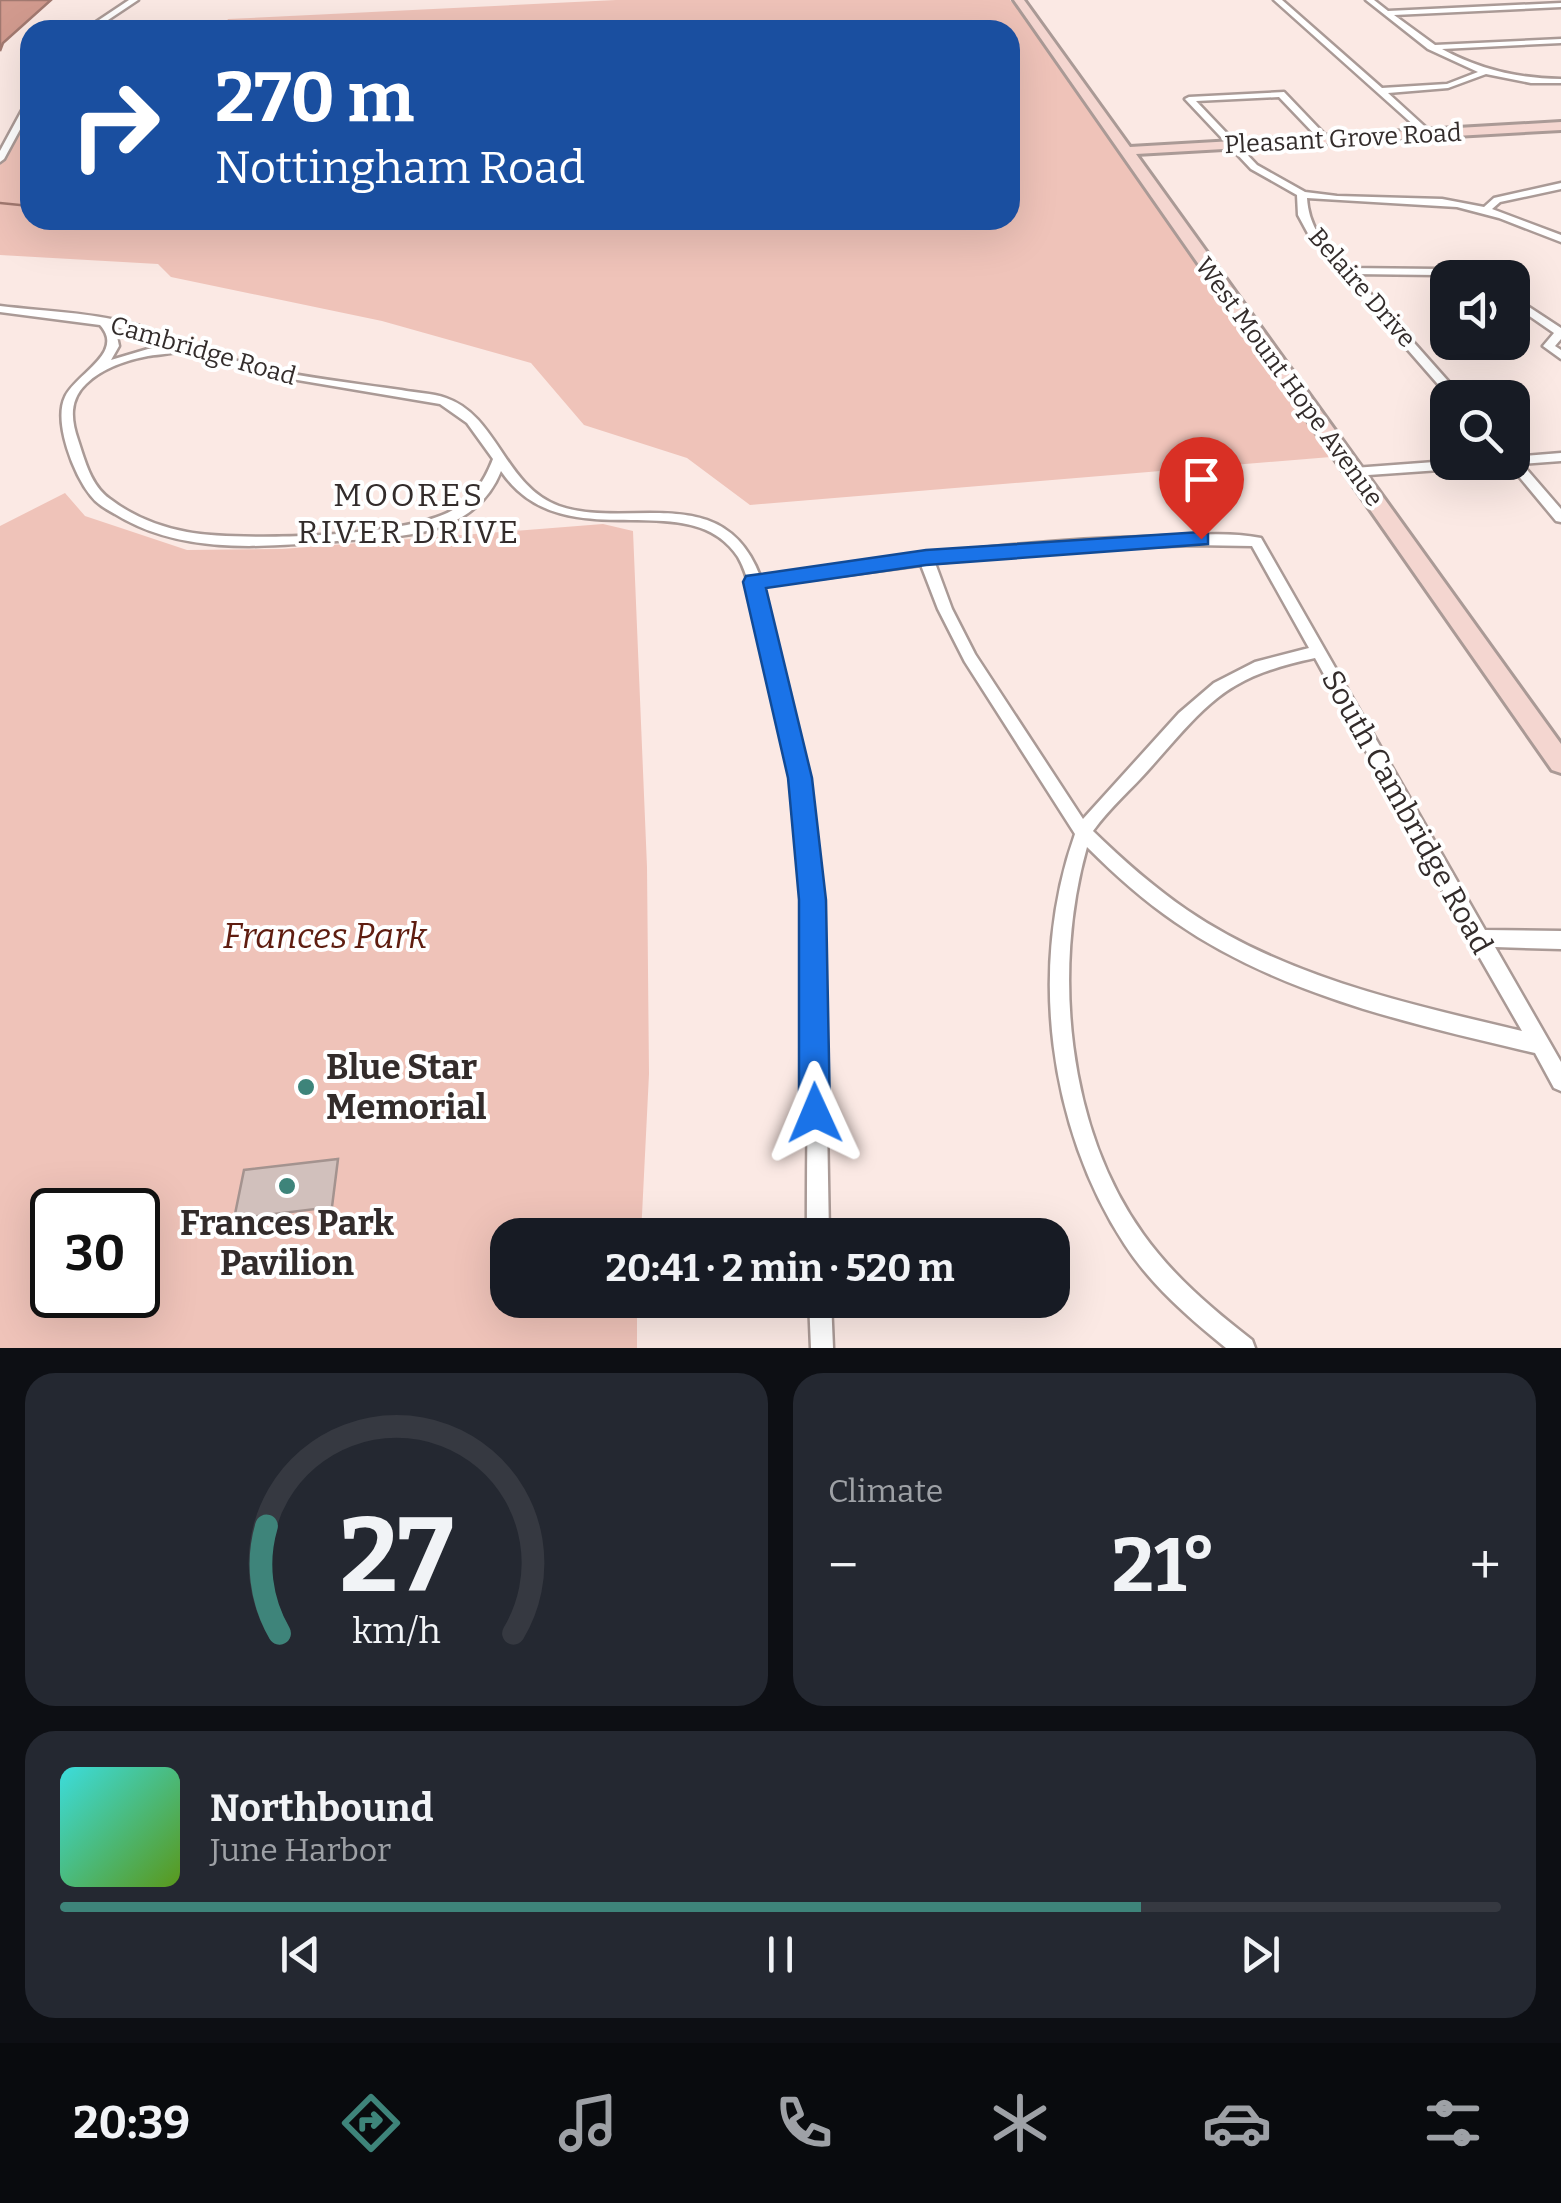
<!DOCTYPE html>
<html lang="en">
<head>
<meta charset="utf-8">
<style>
  body { margin:0; font-family:Bitter,serif; background:#242831; color:#f1f3f6; height:100vh; display:flex; flex-direction:column; font-size:38px; white-space:nowrap }
  * { box-sizing:border-box; margin:0 }
  p { font-size:32px; color:#9ea1a6 }
  .icon { flex:none; width:55px; height:55px; fill:none; stroke:currentColor; stroke-width:2; stroke-linecap:round; stroke-linejoin:round }
  .map { position:relative; height:1348px; overflow:hidden }
  .drawer { display:flex; flex-direction:column; gap:25px; padding:25px; background:#0d0f14; flex:1 }
  .drawer>* { flex:none }
  .top-card { position:absolute; left:20px; top:20px; width:1000px; height:210px; border-radius:30px; box-shadow:0 10px 40px #0002; background:#1a4fa0; color:#fff; overflow:hidden }
  .controls { position:absolute; left:1430px; top:260px; display:grid; gap:20px }
  .controls a { display:grid; place-items:center; width:100px; height:100px; border-radius:20px; background:#171b24; box-shadow:0 10px 40px #0002; font-size:50px }
  .speed { position:absolute; left:30px; top:1188px; display:flex; gap:20px; font-size:50px; font-weight:700; text-align:center }
  .speed>* { display:grid; place-content:center; width:130px; height:130px; border-radius:50%; background:#171b24; box-shadow:0 10px 40px #0002; line-height:1 }
  .speed .limit { border:5px solid #111; border-radius:15px; background:#fff; color:#111 }
  .pin { position:absolute; display:grid; place-items:center; width:85px; height:85px; color:#fff; margin:-102px -42px; border-radius:50% 50% 50% 0; rotate:-45deg; box-shadow:0 0 10px #0007 }
  .pin .icon { rotate:45deg }
  .me { position:absolute; width:110px; margin:-55px; rotate:359deg; stroke-linejoin:round; filter:drop-shadow(0 0 8px #0008) }
  .turn { display:flex; align-items:center; gap:35px; height:210px; padding:0 30px; font-size:45px }
  .turn .icon { width:130px; height:130px; stroke-width:2.5 }
  .turn b { display:block; font-size:70px; line-height:85px }
  .big { font-size:75px; font-weight:700; line-height:1.1 }
  .drawer .card { flex:1; display:flex; flex-direction:column; justify-content:center; gap:15px; min-width:0; padding:0 35px; border-radius:30px; background:#242831 }
  .drawer .dial { align-items:center; gap:0 }
  .dial svg { height:260px; overflow:visible; fill:none; stroke:#363941; stroke-width:7; stroke-linecap:round; text-anchor:middle }
  .dial text { fill:#f1f3f6; stroke:none }
  .song { display:flex; align-items:center; gap:30px }
  .cover { width:120px; height:120px; border-radius:15px; background:linear-gradient(135deg,hsl(180 70% 55%),hsl(90 70% 35%)) }
  .played { height:10px; border-radius:5px; background:linear-gradient(90deg,#3e847a 75%,#363941 75%) }
  .keys { display:flex; justify-content:space-around; direction:ltr }
  .heat { display:flex; justify-content:space-between; align-items:center; font-size:55px; direction:ltr }
  .drawer .tiles { flex:1; display:grid; gap:25px; grid-template-columns:1fr 1fr }
  .card:last-child { grid-column:span 2 }
  .trip { position:absolute; left:490px; top:1218px; width:580px; height:100px; border-radius:30px; background:#171b24; box-shadow:0 10px 40px #0002; font-weight:700; line-height:100px; text-align:center }
  .tabs { display:flex; height:160px; justify-content:space-around; align-items:center; background:#090b0e; color:#9ea1a6 }
  .tabs .icon { width:70px; height:70px }
  .tabs .on { color:#3e847a }
  .tabs b { font-size:45px; color:#f1f3f6 }
  .map>svg:first-child { display:block }
</style>
</head>
<body>
<div class="map">
<svg width="1561" height="1348" viewBox="0 0 1561 1348">
  <rect width="100%" height="100%" fill="#fbe9e4"/>
  <path fill="#efc3b9" fill-rule="evenodd" d="M616 0H1010L1050 45 1343 456 750 505 687 458 584 425 531 363 382 321 171 277 158 264 0 255V154L30 101V220H1010V30H221L228 19Z
    M65 493 85 516 187 550 282 549 603 524 633 531 647 867 649 1074 641 1235H508V1300H637V1348H0V526ZM52 1210H138V1295H52Z"/>
  <path fill="#d19a8e" stroke="#a27970" stroke-width="2.5" d="M0 0H51L3 43 0 51Z"/>
  <g fill="none" stroke-linecap="round" stroke-linejoin="round">
    <path stroke="#a27970" stroke-width="2.5" d="M0 203 30 206"/>
  </g>
  <path fill="#d1c0bc" stroke="#a4938f" stroke-width="2.5" d="M338 1159 332 1207 234 1219 244 1170Z"/>
  <g fill="none" stroke-linecap="round" stroke-linejoin="round">
    <g stroke="#aa9a96" stroke-width="5">
      <path id="street" d="M129 0H138L93 30H84Z
        M1274 0H1282L1382 88 1447 84 1478 72 1428 49 1366 0H1374L1388 11 1561 3V7L1394 15 1435 45 1561 39V43L1442 49C1481 70 1517 78 1561 79V83H1531L1486 74 1448 88 1388 93 1433 134 1426 136Z
        M1284 92 1327 137V141H1321L1279 97 1196 101 1257 165 1305 192 1337 196 1442 199 1484 207 1494 198 1561 183V189L1500 202 1492 209 1561 235V242L1499 218 1457 207 1307 198C1309 230 1326 245 1347 268L1438 269 1464 276 1465 278 1438 275 1353 274 1463 398H1450L1311 239 1298 215 1297 195 1251 169 1185 99 1189 97Z
        M30 101V111L4 159 0 162V151L26 103Z
        M1512 296 1561 328V339L1555 346 1561 350V359L1543 346 1554 333 1512 304Z
        M0 306C40 311 82 312 121 321 167 332 211 355 258 367 304 378 354 383 401 390 415 393 432 393 446 398 498 416 504 486 559 506 628 530 723 479 760 576 889 559 1016 540 1146 537 1183 536 1225 531 1261 538L1485 930 1561 931V949L1495 947 1561 1062V1091L1554 1088 1535 1053C1412 1024 1280 995 1175 922 1143 900 1115 875 1087 847 1052 970 1067 1128 1143 1234 1173 1276 1212 1309 1252 1340L1255 1348H1226C1189 1318 1151 1285 1125 1245 1048 1127 1028 966 1075 834L965 662 938 609 921 565 763 586 805 762 816 835 824 949 829 1235H807C806 1101 814 965 799 832 789 751 768 673 751 593 748 581 745 569 738 557 688 481 563 563 501 471 493 491 480 506 462 517 426 538 378 538 337 541 262 547 181 555 115 514 106 509 97 504 91 496 74 475 53 422 65 397 75 374 126 353 100 325L0 312ZM115 327H117L174 346 148 349 111 360 119 346ZM185 350 256 373 440 404 467 423 493 459C484 482 473 499 451 511 404 537 241 542 187 532 160 527 132 516 110 499 91 486 85 461 78 440 71 420 69 400 86 384 102 368 127 360 148 356 160 354 174 354 185 350ZM1193 545 1252 546 1309 648 1255 662 1214 683 1179 713 1083 819 975 654 952 609 935 563 1067 550ZM1315 658 1472 944 1522 1031C1408 1004 1285 977 1187 910 1152 886 1123 860 1093 831 1110 807 1132 789 1151 767 1209 702 1225 677 1315 658Z
        M1561 453V461L1522 464 1561 509V522L1556 521 1507 462H1512V457Z
        M1448 461 1503 462 1497 466 1354 476 1348 472 1354 468Z
        M809 1300H831L833 1348H811Z"/>
    </g>
    <g stroke="#aa9a96" stroke-width="6">
      <path id="secondary" d="M1014 0H1024L1130 147 1561 122V130L1136 154 1561 744V773L1552 770Z"/>
    </g>
    <use href="#street" fill="#fff" fill-rule="evenodd"/>
    <use href="#secondary" fill="#f4d6d0" fill-rule="evenodd"/>
  </g>
  <path fill="#1a73e8" stroke="#114b97" stroke-width="2.5" d="M1201 532 1208 534V544L926 565 766 588 812 778 826 900 830 1113 826 1124 815 1128 804 1124 799 1113V900L788 778 743 582 746 576 926 550Z"/>
  <g fill="#3e847a" stroke="#fff" stroke-width="4">
    <circle cx="306" cy="1087" r="10"/>
    <circle cx="287" cy="1186" r="10"/>
  </g>
  <g text-anchor="middle" dominant-baseline="central" stroke-width="8" stroke-linejoin="round" paint-order="stroke">
    <g font-size="25" fill="#332c2b" stroke="#fff">
      <text transform="translate(1343 139) rotate(-3)">Pleasant Grove Road</text>
      <text transform="translate(1362 288) rotate(49)">Belaire Drive</text>
      <text transform="translate(203 351) rotate(16)">Cambridge Road</text>
      <text transform="translate(1289 382) rotate(54)">West Mount Hope Avenue</text>
    </g>
    <g font-size="30" fill="#332c2b" stroke="#fff">
      <text transform="translate(1407 812) rotate(61)">South Cambridge Road</text>
    </g>
    <g font-size="32" letter-spacing="2.5" fill="#332c2b" stroke="#fff">
      <text x="409" y="495">MOORES<tspan x="409" dy="37">RIVER DRIVE</tspan></text>
    </g>
    <g font-size="35" font-style="italic" fill="#5f1d10" stroke="#fff">
      <text x="325" y="936">Frances Park</text>
    </g>
    <g font-size="35" font-weight="bold" fill="#332c2b" stroke="#fff" text-anchor="start">
      <text x="326" y="1067">Blue Star<tspan x="326" dy="40">Memorial</tspan></text>
      <text x="287" y="1223" text-anchor="middle">Frances Park<tspan x="287" dy="40">Pavilion</tspan></text>
    </g>
  </g>
</svg>
<div class="controls">
<a><svg class="icon" aria-label="sound" viewBox="0 0 24 24"><path d="M4 9h4l5-4v14l-5-4H4zM17 9q2 3 0 6"/></svg></a>
<a><svg class="icon" aria-label="search" viewBox="0 0 24 24"><circle cx="10" cy="10" r="6"/><path d="M15 15l6 6"/></svg></a>
</div>
<div class="speed"><div class="limit">30</div></div>
<div class="pin" style="left:1201px;top:539px;background:#d93025"><svg class="icon" aria-label="arrive" viewBox="0 0 24 24"><path d="M6 21V4h12l-3 4 3 4H6"/></svg></div>
<svg class="me" style="left:815px;top:1113px" viewBox="-20 -20 40 40"><path d="M0-17L14 15 0 8-14 15z" fill="#1a73e8" stroke="#fff" stroke-width="4"/></svg>
<div class="trip">20:41 · 2 min · 520 m</div>
<div class="top-card">
<div class="turn"><svg class="icon" aria-label="right" viewBox="0 0 24 24"><path d="M7 20v-9h11M14 6l5 5-5 5"/></svg><div><b>270 m</b>Nottingham Road</div></div>
</div>
</div>
<section class="drawer">
<div class="tiles">
<div class="card dial"><svg viewBox="0 0 100 80">
<path d="M14 69A42 42 0 1 1 86 69"/>
<path d="M14 69A42 42 0 0 1 10 36" stroke="#3e847a"/>
<text x="50" y="56" font-size="32" font-weight="700">27</text>
<text x="50" y="72" font-size="11">km/h</text>
</svg></div>
<div class="card"><p>Climate</p>
<div class="heat"><a>−</a><b class="big">21°</b><a>+</a></div>
</div>
<div class="card">
<div class="song"><i class="cover"></i><div><b>Northbound</b><p>June Harbor</p></div></div>
<div class="played"></div>
<div class="keys"><svg class="icon" aria-label="previous" viewBox="0 0 24 24"><path d="M18 5L8 12l10 7zM5 5v14"/></svg><svg class="icon" aria-label="pause" viewBox="0 0 24 24"><path d="M8 5v14M16 5v14"/></svg><svg class="icon" aria-label="next" viewBox="0 0 24 24"><path d="M6 5l10 7-10 7zM19 5v14"/></svg></div>
</div>
</div>
</section>
<nav class="tabs">
<b>20:39</b>
<svg class="icon on" aria-label="directions" viewBox="0 0 24 24"><path d="M12 3l9 9-9 9-9-9zM9 14v-3h6M13 9l2 2-2 2"/></svg>
<svg class="icon" aria-label="music" viewBox="0 0 24 24"><path d="M9 18V5l10-2v13"/><circle cx="6" cy="18" r="3"/><circle cx="16" cy="16" r="3"/></svg>
<svg class="icon" aria-label="phone" viewBox="0 0 24 24"><path d="M5 4h4l2 5-3 2q2 4 5 5l2-3 5 2v4C11 20 4 13 5 4z"/></svg>
<svg class="icon" aria-label="climate" viewBox="0 0 24 24"><path d="M12 3v18M4 7l16 10M4 17L20 7"/></svg>
<svg class="icon" aria-label="car" viewBox="0 0 24 24"><path d="M5 17H2v-5l4-1 3-4h7l3 4 3 1v5h-3M9 17h6M6 11h13"/><circle cx="7" cy="17" r="2"/><circle cx="17" cy="17" r="2"/></svg>
<svg class="icon" aria-label="filters" viewBox="0 0 24 24"><path d="M4 7h16M4 17h16"/><circle cx="9" cy="7" r="2"/><circle cx="15" cy="17" r="2"/></svg>
</nav>
</body>
</html>
